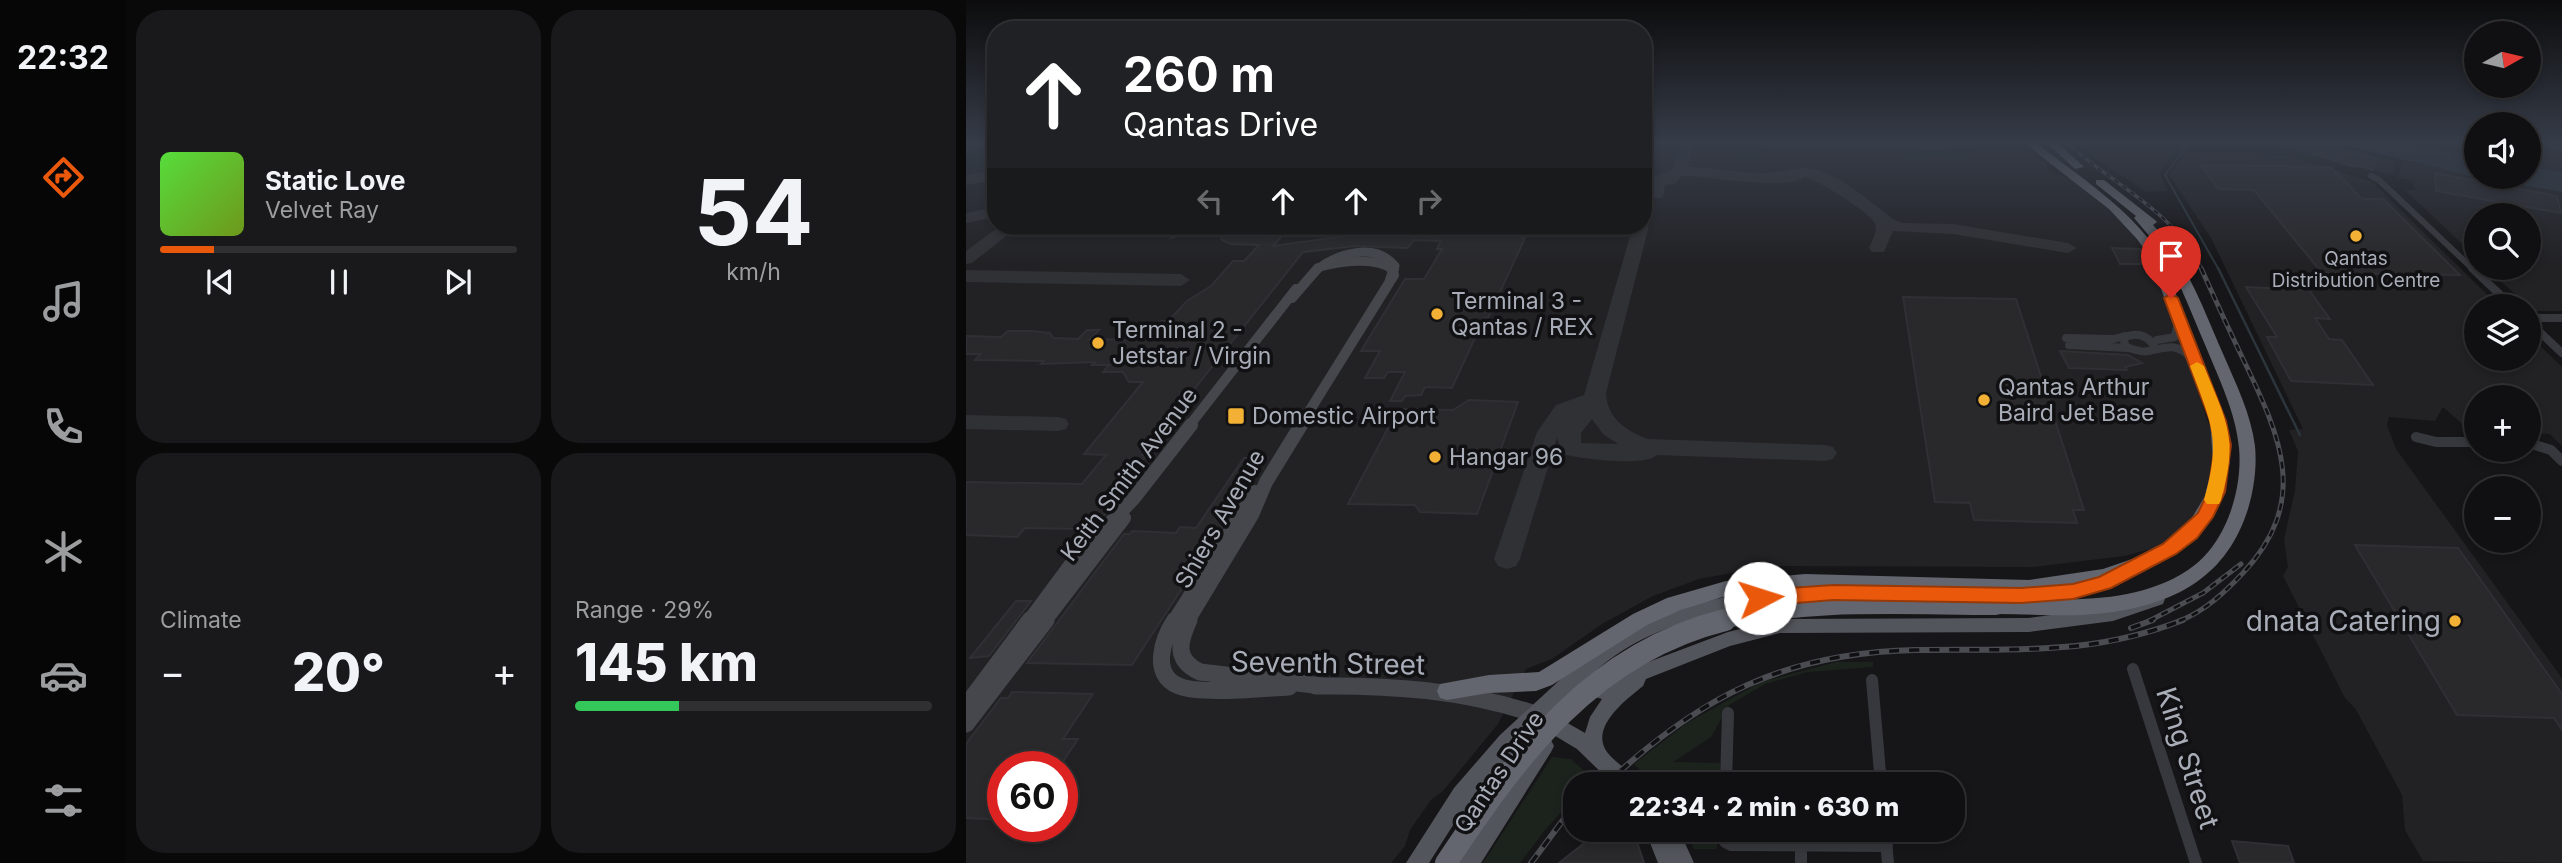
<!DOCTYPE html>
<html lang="en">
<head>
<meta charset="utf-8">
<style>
  body { margin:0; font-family:Inter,sans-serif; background:#19191b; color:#f1f3f6; height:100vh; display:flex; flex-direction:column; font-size:26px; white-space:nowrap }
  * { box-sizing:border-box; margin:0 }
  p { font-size:23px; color:#9c9d9f }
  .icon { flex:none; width:38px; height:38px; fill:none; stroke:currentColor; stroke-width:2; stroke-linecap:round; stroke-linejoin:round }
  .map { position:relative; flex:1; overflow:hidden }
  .panel { display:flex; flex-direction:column; gap:10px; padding:10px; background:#09090a; width:840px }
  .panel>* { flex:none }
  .banner { position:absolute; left:21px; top:21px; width:665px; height:214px; border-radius:28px; box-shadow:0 4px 10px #0003,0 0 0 2px #303032; background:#202124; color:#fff; overflow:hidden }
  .needle { width:46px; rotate:82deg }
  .tools { position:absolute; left:1498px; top:21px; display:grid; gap:14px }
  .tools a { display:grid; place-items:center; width:77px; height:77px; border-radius:50%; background:#101012; box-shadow:0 4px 10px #0003,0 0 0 2px #303032; font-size:35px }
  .speed { position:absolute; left:21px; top:751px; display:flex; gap:14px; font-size:35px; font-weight:700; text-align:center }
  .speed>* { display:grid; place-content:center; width:91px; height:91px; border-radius:50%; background:#101012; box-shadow:0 4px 10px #0003,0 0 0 2px #303032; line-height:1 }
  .speed .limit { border:10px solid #d22; background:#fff; color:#111 }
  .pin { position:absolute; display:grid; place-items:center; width:60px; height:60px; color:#fff; margin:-72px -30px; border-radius:50% 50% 50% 0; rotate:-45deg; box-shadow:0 0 7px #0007 }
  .pin .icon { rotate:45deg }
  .me { position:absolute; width:77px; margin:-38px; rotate:85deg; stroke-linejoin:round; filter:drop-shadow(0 0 5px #0008) }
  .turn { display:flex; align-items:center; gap:24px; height:147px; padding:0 21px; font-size:32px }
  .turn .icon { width:91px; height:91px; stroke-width:2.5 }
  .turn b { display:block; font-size:49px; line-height:60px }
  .lanes { display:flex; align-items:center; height:66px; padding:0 21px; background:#0003; justify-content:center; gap:35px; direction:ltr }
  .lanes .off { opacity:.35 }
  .big { font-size:52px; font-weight:800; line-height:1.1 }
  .panel .tile { flex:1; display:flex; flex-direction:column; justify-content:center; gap:10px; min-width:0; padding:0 24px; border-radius:28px; background:#19191b }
  .panel .dial { align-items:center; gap:0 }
  .dial b { font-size:91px; line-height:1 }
  .song { display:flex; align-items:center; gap:21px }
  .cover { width:84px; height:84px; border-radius:10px; background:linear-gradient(135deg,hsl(110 70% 55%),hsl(80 70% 35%)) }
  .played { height:7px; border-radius:4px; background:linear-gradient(90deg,#ea580c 15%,#303032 15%) }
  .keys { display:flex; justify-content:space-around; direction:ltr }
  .heat { display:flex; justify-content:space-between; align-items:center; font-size:38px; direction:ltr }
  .charge { height:10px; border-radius:5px; background:linear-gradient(90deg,#34c759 29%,#303032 0) }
  .panel .tiles { flex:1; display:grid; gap:10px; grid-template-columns:repeat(2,1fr) }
  .trip { position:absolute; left:597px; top:772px; width:402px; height:70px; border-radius:28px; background:#101012; box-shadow:0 4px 10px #0003,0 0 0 2px #303032; font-weight:800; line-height:70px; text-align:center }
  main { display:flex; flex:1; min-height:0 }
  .menu { display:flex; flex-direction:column; width:126px; justify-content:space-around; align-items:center; background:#060607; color:#9c9d9f }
  .menu .icon { width:49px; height:49px }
  .menu .active { color:#ea580c }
  .menu b { font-size:32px; color:#f1f3f6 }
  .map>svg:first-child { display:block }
</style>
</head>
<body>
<main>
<nav class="menu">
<b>22:32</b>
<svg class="icon active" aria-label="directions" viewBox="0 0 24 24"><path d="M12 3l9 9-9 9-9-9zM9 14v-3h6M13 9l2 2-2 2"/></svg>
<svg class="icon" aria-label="music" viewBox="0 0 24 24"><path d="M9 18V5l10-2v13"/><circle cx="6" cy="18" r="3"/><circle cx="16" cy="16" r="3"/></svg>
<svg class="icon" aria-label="phone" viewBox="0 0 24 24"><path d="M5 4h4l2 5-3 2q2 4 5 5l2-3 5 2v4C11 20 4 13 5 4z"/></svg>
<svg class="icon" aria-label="climate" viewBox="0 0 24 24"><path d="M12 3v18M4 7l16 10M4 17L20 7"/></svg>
<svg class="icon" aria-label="car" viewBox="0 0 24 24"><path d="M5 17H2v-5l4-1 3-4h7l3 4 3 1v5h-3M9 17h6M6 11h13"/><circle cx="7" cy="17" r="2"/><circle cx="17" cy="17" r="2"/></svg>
<svg class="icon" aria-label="filters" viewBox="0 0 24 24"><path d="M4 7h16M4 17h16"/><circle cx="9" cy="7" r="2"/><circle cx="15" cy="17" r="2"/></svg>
</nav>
<section class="panel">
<div class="tiles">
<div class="tile">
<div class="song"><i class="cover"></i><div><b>Static Love</b><p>Velvet Ray</p></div></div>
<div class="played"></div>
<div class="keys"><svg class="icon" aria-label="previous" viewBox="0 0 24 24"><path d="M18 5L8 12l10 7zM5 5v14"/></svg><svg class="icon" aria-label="pause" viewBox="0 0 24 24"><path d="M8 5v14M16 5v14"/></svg><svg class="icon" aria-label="next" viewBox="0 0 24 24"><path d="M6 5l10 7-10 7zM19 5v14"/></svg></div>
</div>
<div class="tile dial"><b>54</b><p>km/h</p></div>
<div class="tile"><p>Climate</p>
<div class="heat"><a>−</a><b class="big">20°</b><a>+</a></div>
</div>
<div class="tile"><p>Range · 29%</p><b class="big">145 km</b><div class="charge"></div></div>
</div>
</section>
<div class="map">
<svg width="1596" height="863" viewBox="0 0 1596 863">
  <rect width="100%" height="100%" fill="#161618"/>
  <path fill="#222225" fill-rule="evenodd" d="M0 143H30V226H677V143H1052L1080 163 1081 171 1107 179 1153 213 1182 252 1208 316 1241 420 1250 437 1245 489 1233 513 1218 529 1192 547 1158 556 1068 567 803 566 733 579 687 596 636 624 586 659 560 669 532 724 477 791 465 800 444 830 439 846 425 863H0ZM37 766H96V826H37Z
    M1113 143H1214L1193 173 1202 191 1180 192 1121 152Z
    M1229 143H1360L1429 161 1427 175 1314 147 1228 145Z
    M1443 143H1510V158L1469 149Z
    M1563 146 1596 151V172L1563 167Z
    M1220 152 1321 156 1405 181 1533 306H1510V359H1563V335L1596 367V446L1584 434 1563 433V397H1510V432H1505L1477 407 1469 421 1423 417 1421 425 1430 449 1596 678V863L1457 861 1439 830 1436 795 1389 708 1379 698 1317 576 1322 567 1318 539 1329 491 1332 451 1323 430 1337 429 1245 238 1203 175Z
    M1437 161 1596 192V311H1567L1521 268H1563V215H1510V257L1439 190H1449L1447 181 1432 178Z"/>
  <path fill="#1c231d" d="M738 143H792L802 147 799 151 792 153 737 152Z
    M1012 143H1024C1000 160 962 157 935 153L933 148 983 149Z
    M30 145V166L0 169V153Z
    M870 662H907V667L842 672 799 684 763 705 745 737 707 762 754 763V784H687L668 764 721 723 795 682Z
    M586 757 605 759 626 778 621 784H609V797L579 830 554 863H517Z
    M718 830H752L751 849H728Z"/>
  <path fill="#2c353c" d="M792 143H1012L1003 147 974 149 802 147Z
    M1368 143H1443L1510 158V177Z
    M1563 167 1596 172V192L1511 177H1563Z"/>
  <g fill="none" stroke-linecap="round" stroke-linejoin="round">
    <path stroke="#2c353c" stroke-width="2" d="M1223 143 1199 175 1253 270"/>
    <path stroke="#2c353c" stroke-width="2.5" d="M1252 268 1334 435"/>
    <path fill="#303135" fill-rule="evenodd" d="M6 143H29L0 154V145Z
      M714 143H728L722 167C748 168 772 173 797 173 815 173 834 165 851 170 879 178 904 202 927 219L936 223 987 224 1102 243 1111 248 1102 253 987 234 927 231 918 252H906L903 248C906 240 913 230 908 222 901 211 851 179 838 177 823 192 740 175 716 176L709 184 699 185 697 198H685L681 188 689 177 707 169Z
      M30 170V180L0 185V175Z
      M30 207V217L0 223V213Z
      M677 221 683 226 640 393C641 418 660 431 682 439L859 445 867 447 871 453 867 459 859 461 691 455C680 467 614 459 597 454L591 438 554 559 550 566 541 569 532 566 528 559 571 432 590 405 618 395 667 226H677ZM626 419 637 434 652 444 615 443V433Z
      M34 226H53L6 263 0 264V251Z
      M0 270 215 274 224 280 215 286 0 282Z
      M0 415 92 417 100 419 103 424 100 429 92 431 0 429Z"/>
  </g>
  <path fill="#29292c" stroke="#303034" stroke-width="2" d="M1312 143H1357L1410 159 1407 170 1390 165 1389 167Z
    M1235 165 1365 167 1396 199H1417L1494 275 1356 273 1288 190 1252 189Z
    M1469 173 1591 196 1595 213 1470 191Z
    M196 226H325L307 246 416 231 420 226H561L556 238H559L522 318H518L486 388 459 387 455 395 439 396 436 401H424L439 372H422L418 378H399L414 351H395L439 279H458L476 249H471L475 241 448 240 442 248 390 246 337 252 176 455H181L158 484H164L135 519 118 529 59 528 51 537 0 535V482L116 484 140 455 118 454 177 382H163L157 372H137L143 365H126L129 362 75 364 78 361 9 360 15 354H0V336L35 337 42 331H66L84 333 87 338 112 339 121 330H133L124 339 167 340 173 333H181L195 321H202L221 301 245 286 267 261H278L293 245 265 244 256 240 253 233 229 232 205 238 211 232H196Z
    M1146 248 1174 249 1182 264H1154Z
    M1280 287 1343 290 1364 319 1349 318 1363 339 1376 340 1407 385 1325 381 1301 337H1311Z
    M937 297 1050 299 1118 510H1107L1111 523 1008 520 1004 503 969 502Z
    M1094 351 1162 355 1176 363 1159 367 1161 370 1103 368Z
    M503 400 552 402 511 514 454 512 449 505 382 504 432 409 487 410Z
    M278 458H301L166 665 61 663 158 534H164L166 531 210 533 214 527 230 528Z
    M1389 545 1492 548 1596 694V730L1588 718 1491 715Z
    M50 601H65L23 656 4 658Z
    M46 692 127 694 97 739H112L94 766H37V820L0 818V744L35 698H42Z
    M667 830 678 863H593L621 841Z
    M1266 841 1322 846 1328 863H1274Z"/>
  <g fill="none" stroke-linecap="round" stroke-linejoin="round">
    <path stroke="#37383d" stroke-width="6" d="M1565 143 1596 148
      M1405 176 1413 180 1508 270"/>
    <path stroke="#37383d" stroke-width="8" d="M1506 268 1546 306
      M1563 318H1596
      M1563 322 1596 353
      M1100 338 1148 339 1159 336
      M1191 340 1209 337 1212 322
      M1103 345 1163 348
      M1188 346C1181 334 1169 332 1157 338L1160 347C1167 349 1176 353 1182 351 1200 348 1210 342 1224 357"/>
    <path stroke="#37383d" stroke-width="10" d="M1450 437 1470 442H1510
      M1563 443 1585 450 1596 461"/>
    <path stroke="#37383d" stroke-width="12" d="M1167 669 1230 863
      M906 680 915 784
      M760 784 762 713
      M758 830 759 842 765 845 921 846
      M919 830 922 863
      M835 846V863"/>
    <path stroke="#45474d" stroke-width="9" d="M354 267C374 262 410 256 427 270"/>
    <path stroke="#45474d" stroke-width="10" d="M223 426 330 289
      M334 426 428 275 426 268"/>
    <path stroke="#45474d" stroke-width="14" d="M63 621 106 563 168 498 225 425
      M79 621 158 518
      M208 621 289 492
      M222 621 286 515 300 482 335 425"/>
    <path stroke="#45474d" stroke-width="17" d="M209 620C197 638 184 675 213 686 235 695 297 688 323 687
      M223 620C213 642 208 660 234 672L357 686
      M349 686C425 685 497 690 569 714
      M0 706 64 620
      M0 724 80 620"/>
    <path fill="#53555c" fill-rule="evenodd" d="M1151 569 1157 571 1159 576 1157 581C1141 587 1123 596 1107 599 1067 606 1024 601 984 601 880 599 771 592 675 640 642 656 611 687 584 713L619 733 624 717 636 699 629 697 627 691 629 685 648 675 762 632 814 619 1063 618 1147 607 1191 592 1197 594 1199 599 1197 604 1147 621 1063 632 814 633 764 646 680 679 677 686C661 699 623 727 641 752 650 764 665 770 671 784H647L611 749 576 728 579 733 577 737 585 740 588 746 585 752 515 863H492L567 746 552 757 507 810 500 813 496 811 463 863H440L488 788 534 735 609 666 662 630 730 604 772 594 815 588 867 585 1055 588 1106 585Z
      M679 830H713L728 863H692Z"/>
    <path fill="#63666e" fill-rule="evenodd" d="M1058 143H1070C1115 178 1161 206 1194 254L1260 420 1264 462 1254 502 1236 530 1211 552 1179 569 1138 583 1063 596 839 589 760 596 715 610 681 625 586 685 570 691 523 693 481 700 474 698 471 691 474 684 523 675 573 672 667 614 701 598 760 581 839 574 1063 580 1137 569 1166 559 1198 543 1224 521 1239 496 1247 462 1244 420 1182 254 1171 239 1143 209Z
      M1081 143H1092L1118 167 1109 169Z
      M1130 180H1138L1189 220 1191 222 1187 225C1221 261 1238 311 1258 356 1270 384 1285 414 1289 446 1291 467 1288 489 1282 509 1261 575 1213 602 1147 612 1108 618 1069 614 1030 614L1023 612 1020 606 1023 600 1030 598C1094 599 1166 607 1222 570 1259 546 1277 491 1273 448 1270 413 1253 379 1240 347 1226 315 1214 281 1195 251 1187 239 1177 229 1168 218L1170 216 1130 184Z"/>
    <g stroke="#4a4c52" stroke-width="3.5">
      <path id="rail-far2" d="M1101 143C1147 185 1209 211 1236 270"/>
    </g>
    <g stroke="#4a4c52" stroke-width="5">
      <path id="rail-far1" d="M1183 621 1237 593 1275 564
        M1213 621C1238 612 1259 592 1277 573 1344 501 1315 438 1278 361 1263 330 1249 299 1235 268"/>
    </g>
    <g stroke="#4a4c52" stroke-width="6">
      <path id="rail" d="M1165 628 1187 620
        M640 784C734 696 819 653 949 650 1048 648 1122 657 1217 620
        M565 863 609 804"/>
    </g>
    <use href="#rail-far2" stroke="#111113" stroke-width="2" stroke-dasharray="5" stroke-linecap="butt"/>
    <use href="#rail-far1" stroke="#111113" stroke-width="2.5" stroke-dasharray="7" stroke-linecap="butt"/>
    <use href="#rail" stroke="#111113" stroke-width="3.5" stroke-dasharray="10" stroke-linecap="butt"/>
    <path stroke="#45474d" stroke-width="9" d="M350 270C372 253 409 242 429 266L428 270"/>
    <path stroke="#45474d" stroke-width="10" d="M424 280 428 268
      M326 298 352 268"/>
    <path stroke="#63666e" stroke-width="18" d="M752 621C843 599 937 606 1030 606"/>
    <path stroke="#63666e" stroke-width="22" d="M480 863C552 755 626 653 759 620"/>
  </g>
  <linearGradient id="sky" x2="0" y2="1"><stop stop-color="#0c0c0d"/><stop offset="0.54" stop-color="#363c48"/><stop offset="1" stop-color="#363c48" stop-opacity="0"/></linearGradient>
  <rect width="1596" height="264" fill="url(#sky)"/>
  <path fill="#ea580c" stroke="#983908" stroke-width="2" d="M1205 294 1212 298 1260 421 1265 445 1259 492 1247 517 1231 538 1210 554 1145 588 1107 599 1055 603 867 600 794 606 787 603 784 598 787 592 794 590 867 585 1055 588 1107 584 1133 577 1197 544 1232 513 1242 492 1249 445 1244 421 1198 298Z"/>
  <path fill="#f59e0b" d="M1231 362 1238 366C1261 423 1273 438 1255 500L1253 504H1241L1238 500C1256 439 1245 423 1224 366Z"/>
  <g fill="#f2b134" stroke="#111113" stroke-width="2.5">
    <circle cx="1390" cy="236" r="7"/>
    <circle cx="471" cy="314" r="7"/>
    <circle cx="132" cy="343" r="7"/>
    <circle cx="1018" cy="400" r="7"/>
    <rect x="261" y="407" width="18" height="18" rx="3.5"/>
    <circle cx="469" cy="457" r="7"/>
    <circle cx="1489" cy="621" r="7"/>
  </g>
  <g text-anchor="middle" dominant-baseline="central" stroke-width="7" stroke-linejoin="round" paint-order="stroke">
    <g font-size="19" fill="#a8adb8" stroke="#111113">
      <text x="1390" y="258">Qantas<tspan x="1390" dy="22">Distribution Centre</tspan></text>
    </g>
    <g font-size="23" fill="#a8adb8" stroke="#111113" text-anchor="start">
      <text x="485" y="301">Terminal 3 -<tspan x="485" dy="26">Qantas / REX</tspan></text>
      <text x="146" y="330">Terminal 2 -<tspan x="146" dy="26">Jetstar / Virgin</tspan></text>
      <text x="1032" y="387">Qantas Arthur<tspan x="1032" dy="26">Baird Jet Base</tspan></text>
      <text x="286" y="416">Domestic Airport</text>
      <text x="483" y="457">Hangar 96</text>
    </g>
    <g font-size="23" fill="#a8adb8" stroke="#111113">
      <text transform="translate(163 474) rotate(-53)">Keith Smith Avenue</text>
      <text transform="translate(254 519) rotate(-60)">Shiers Avenue</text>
      <text transform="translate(533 772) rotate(-56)">Qantas Drive</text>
    </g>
    <g font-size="28" fill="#a8adb8" stroke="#111113" text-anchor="end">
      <text x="1475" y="621">dnata Catering</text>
    </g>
    <g font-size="28" fill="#a8adb8" stroke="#111113">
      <text transform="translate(362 663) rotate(1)">Seventh Street</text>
      <text transform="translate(1222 758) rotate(72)">King Street</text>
    </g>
  </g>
</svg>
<div class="tools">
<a><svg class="needle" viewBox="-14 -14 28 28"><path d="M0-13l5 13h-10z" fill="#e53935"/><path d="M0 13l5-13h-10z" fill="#9c9d9f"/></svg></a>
<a><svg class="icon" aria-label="sound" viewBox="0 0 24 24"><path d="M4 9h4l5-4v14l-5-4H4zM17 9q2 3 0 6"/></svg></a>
<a><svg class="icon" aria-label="search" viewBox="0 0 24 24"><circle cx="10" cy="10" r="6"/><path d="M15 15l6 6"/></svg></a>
<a><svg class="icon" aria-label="layers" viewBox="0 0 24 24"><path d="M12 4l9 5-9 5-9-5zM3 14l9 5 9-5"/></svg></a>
<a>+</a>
<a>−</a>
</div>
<div class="speed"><div class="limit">60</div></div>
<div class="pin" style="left:1205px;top:298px;background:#d93025"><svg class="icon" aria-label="arrive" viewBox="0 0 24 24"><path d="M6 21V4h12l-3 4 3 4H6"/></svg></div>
<svg class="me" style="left:794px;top:598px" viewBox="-20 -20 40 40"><circle r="19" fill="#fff"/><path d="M0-13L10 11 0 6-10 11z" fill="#ea580c"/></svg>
<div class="trip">22:34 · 2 min · 630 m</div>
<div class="banner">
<div class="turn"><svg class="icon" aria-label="ahead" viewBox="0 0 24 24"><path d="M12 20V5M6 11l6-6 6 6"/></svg><div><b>260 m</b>Qantas Drive</div></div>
<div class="lanes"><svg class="icon off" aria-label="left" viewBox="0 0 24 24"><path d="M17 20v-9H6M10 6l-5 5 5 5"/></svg><svg class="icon" aria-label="ahead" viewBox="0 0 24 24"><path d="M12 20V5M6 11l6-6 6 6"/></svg><svg class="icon" aria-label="ahead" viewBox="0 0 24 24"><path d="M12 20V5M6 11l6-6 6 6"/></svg><svg class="icon off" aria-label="right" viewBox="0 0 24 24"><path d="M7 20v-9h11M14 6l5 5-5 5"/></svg></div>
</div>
</div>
</main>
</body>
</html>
